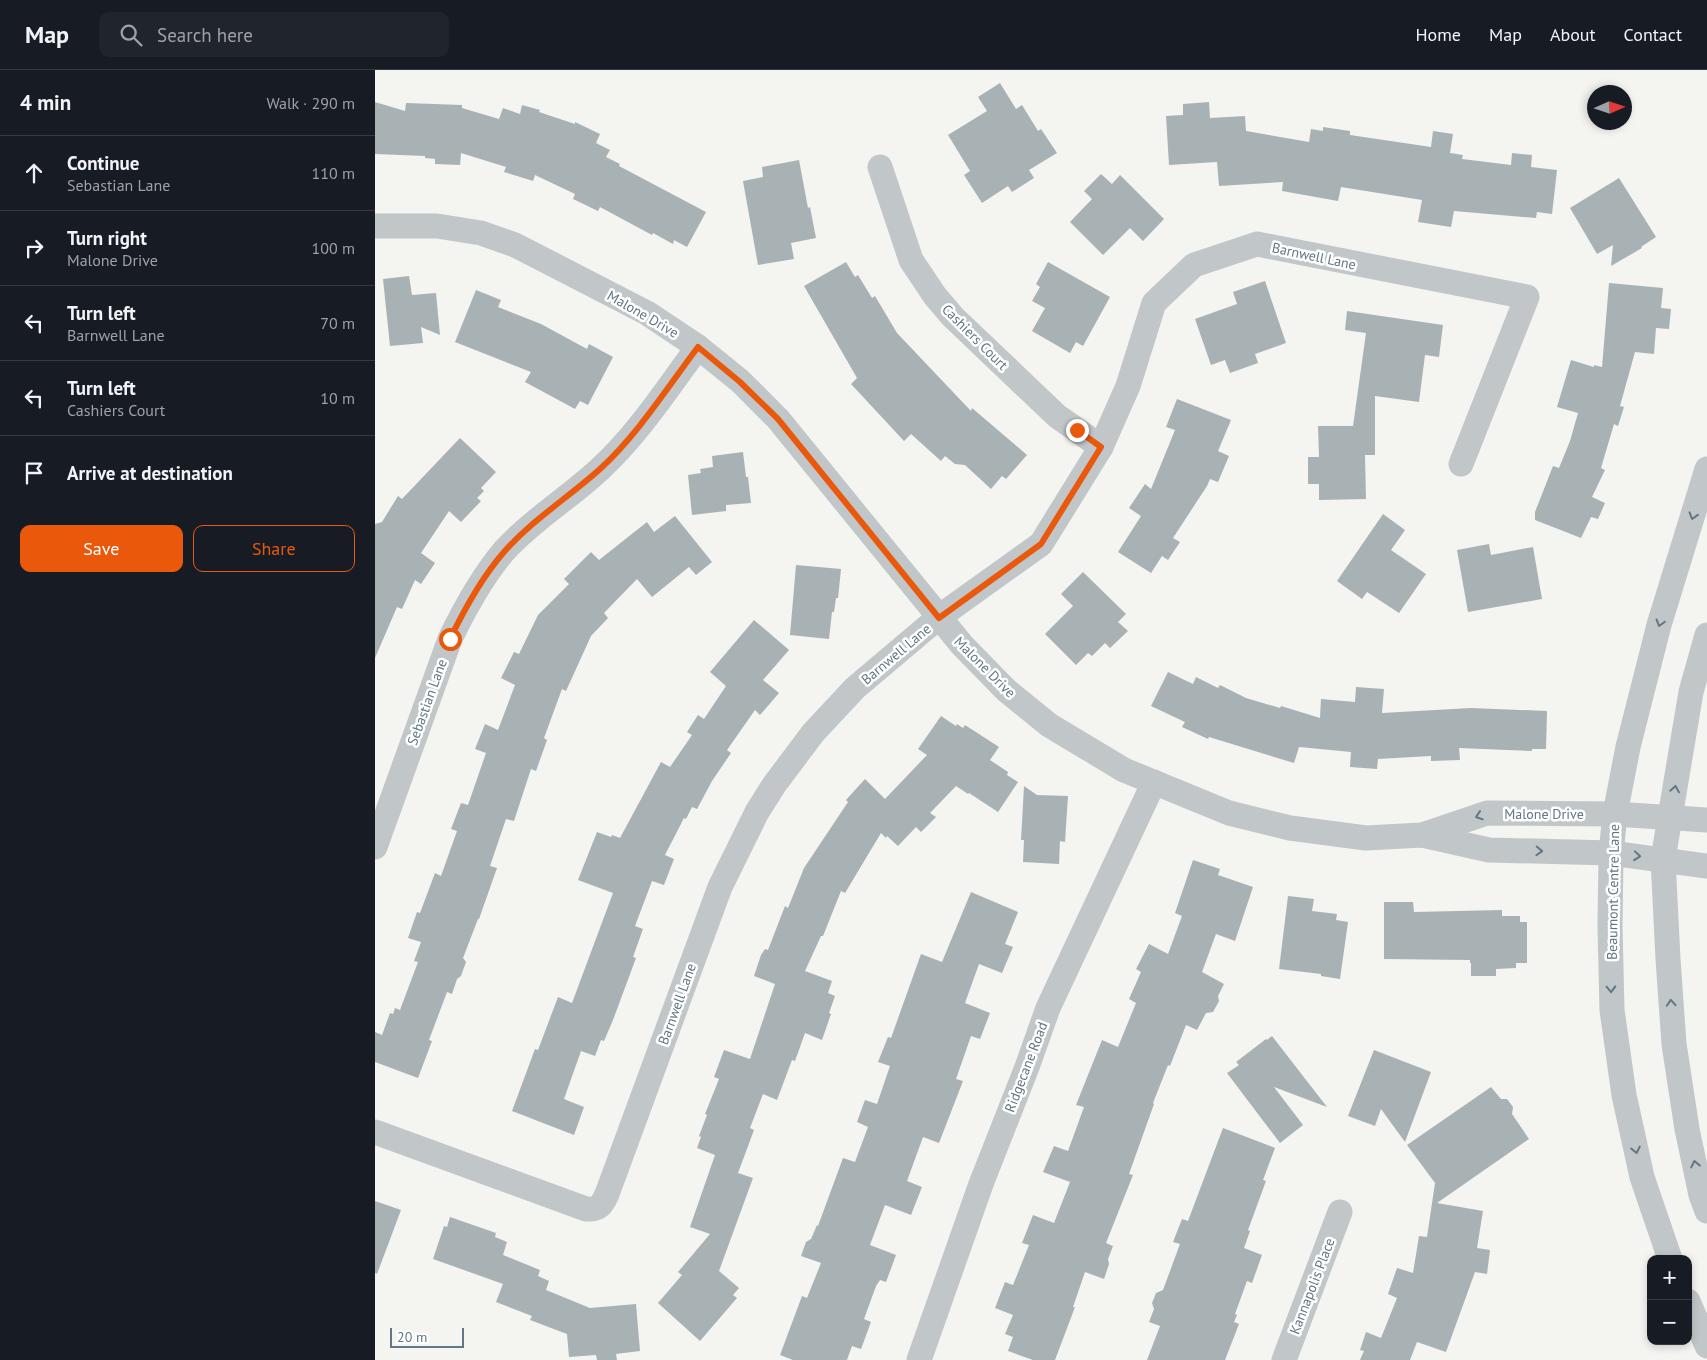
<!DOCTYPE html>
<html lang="en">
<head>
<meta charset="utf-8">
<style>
	body { margin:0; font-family:"PT Sans",sans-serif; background:#20242c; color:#f1f3f6 }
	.controls { position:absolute; right:15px; bottom:15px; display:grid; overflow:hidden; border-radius:10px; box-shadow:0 2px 8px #0003 }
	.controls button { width:45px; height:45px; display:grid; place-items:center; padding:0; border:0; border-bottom:1px solid #363941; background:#171b24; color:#f1f3f6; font:25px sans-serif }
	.compass { position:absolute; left:1212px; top:15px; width:45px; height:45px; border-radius:50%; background:#171b24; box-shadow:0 2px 8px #0003; rotate:87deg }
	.scale { position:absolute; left:15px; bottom:12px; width:74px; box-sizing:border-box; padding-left:5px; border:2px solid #617783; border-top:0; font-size:14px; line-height:18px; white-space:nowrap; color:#617783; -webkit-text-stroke:4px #fff; paint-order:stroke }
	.stop { position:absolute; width:15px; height:15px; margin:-11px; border:4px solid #ea580c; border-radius:50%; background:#fff }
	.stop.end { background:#ea580c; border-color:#fff; box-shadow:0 1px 5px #0008 }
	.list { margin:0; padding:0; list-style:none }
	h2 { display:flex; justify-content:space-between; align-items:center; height:65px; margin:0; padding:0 20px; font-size:21px }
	h2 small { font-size:16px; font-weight:400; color:#9ea1a6 }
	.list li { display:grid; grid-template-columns:32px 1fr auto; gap:15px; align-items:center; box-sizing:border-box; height:75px; padding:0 20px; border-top:1px solid #363941 }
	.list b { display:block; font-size:19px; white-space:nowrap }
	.list p { margin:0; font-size:16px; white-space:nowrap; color:#9ea1a6 }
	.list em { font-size:16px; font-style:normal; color:#9ea1a6 }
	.actions { display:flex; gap:10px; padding:15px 20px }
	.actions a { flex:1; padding:11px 0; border:1px solid #ea580c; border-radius:10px; text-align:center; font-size:18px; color:#ea580c }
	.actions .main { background:#ea580c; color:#fff }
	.icon { flex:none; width:28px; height:28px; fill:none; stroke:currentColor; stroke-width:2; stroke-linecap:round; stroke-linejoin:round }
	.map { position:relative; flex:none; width:1332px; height:1290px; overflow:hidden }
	header { display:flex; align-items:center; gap:30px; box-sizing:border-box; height:70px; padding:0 25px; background:#171b24; border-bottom:1px solid #363941 }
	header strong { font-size:24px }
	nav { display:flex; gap:28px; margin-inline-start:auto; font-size:18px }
	.search { width:350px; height:45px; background:#20242c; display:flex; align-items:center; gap:12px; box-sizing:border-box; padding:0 18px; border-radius:10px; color:#9ea1a6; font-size:19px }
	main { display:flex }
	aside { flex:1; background:#171b24 }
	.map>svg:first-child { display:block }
	.building { fill:#a8b2b5 }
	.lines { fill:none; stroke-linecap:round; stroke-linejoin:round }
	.minor { stroke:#c1c6c8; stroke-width:25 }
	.oneway { stroke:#617783 }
	.route { stroke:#ea580c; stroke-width:6 }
	.labels { text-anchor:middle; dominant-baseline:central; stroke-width:5; stroke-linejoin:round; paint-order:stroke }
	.street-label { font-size:14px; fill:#617783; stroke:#fff }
</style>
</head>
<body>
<header>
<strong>Map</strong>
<div class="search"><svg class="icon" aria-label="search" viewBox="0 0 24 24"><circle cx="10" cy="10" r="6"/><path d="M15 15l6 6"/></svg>Search here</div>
<nav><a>Home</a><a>Map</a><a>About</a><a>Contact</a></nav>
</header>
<main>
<aside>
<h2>4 min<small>Walk · 290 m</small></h2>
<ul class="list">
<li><svg class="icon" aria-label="ahead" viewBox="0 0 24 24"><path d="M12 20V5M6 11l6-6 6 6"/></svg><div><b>Continue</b><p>Sebastian Lane</p></div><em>110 m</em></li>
<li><svg class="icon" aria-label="right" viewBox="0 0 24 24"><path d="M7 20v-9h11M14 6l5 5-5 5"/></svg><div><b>Turn right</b><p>Malone Drive</p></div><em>100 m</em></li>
<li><svg class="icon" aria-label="left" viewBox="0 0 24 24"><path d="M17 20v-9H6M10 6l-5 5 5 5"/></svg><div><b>Turn left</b><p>Barnwell Lane</p></div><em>70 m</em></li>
<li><svg class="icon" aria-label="left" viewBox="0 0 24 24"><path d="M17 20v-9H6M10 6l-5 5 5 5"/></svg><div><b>Turn left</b><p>Cashiers Court</p></div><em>10 m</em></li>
<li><svg class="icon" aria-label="arrive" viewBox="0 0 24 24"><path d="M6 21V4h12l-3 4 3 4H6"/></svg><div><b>Arrive at destination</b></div></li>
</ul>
<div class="actions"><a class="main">Save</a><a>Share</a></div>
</aside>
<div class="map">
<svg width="1332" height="1290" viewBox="0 0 1332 1290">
	<rect width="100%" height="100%" fill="#f4f4f0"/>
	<g class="building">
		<polygon points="625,13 641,39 647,35 663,61 666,59 682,83 654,100 659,108 637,122 633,116 607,133 589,105 595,101 573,65 612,41 603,27"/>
		<polygon points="0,32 30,41 31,33 87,35 87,38 124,49 128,38 145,44 147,35 165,40 164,42 200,54 200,52 225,64 221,73 235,80 231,87 245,94 244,96 331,142 312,177 299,170 298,174 278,163 277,165 225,137 223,141 198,129 200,124 160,105 158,111 129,102 131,97 86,83 85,95 60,94 60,89 50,88 50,86 0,84"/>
		<polygon points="834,32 835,48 870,46 871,61 934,72 936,59 948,61 948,57 975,61 975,65 1056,77 1058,61 1078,64 1075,83 1088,85 1087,89 1136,95 1137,83 1157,85 1156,97 1182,100 1177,144 1162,142 1161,148 1079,141 1076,157 1043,152 1047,130 966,117 963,131 907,121 908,112 844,116 842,92 794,95 791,46 808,45 808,34"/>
		<polygon points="424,90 433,138 435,137 441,168 416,173 419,189 383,195 368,111 388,107 387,97"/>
		<polygon points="726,104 737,114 745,105 789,149 768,171 755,158 728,185 695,152 717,129 709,121"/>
		<polygon points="1244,108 1281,167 1266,177 1267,178 1236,196 1238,175 1222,184 1195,138"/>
		<polygon points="471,192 480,207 483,205 497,228 500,226 522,263 596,341 597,338 652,385 631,409 627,406 616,419 590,395 580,394 570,386 566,391 536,364 529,371 476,314 482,308 429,216"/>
		<polygon points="673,192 735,227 708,276 701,272 695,283 657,261 670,238 657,231 665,217 661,214"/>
		<polygon points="34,206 37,225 61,223 65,265 46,257 48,273 15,276 8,209"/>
		<polygon points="890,211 911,273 880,284 883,293 855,303 850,290 836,295 820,249 862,234 858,222"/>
		<polygon points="1234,213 1288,218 1286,238 1296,239 1294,259 1281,258 1279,284 1260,282 1245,336 1249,337 1243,356 1239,354 1226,398 1230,400 1217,427 1230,433 1223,449 1216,447 1206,468 1160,450 1160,442 1178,396 1184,398 1195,371 1203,343 1182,337 1196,290 1219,297 1219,295 1227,297"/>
		<polygon points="101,220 126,230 123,237 166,254 212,279 214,274 238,287 213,335 205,331 200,339 150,312 156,302 80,272"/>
		<polygon points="972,241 1068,255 1064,287 1050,285 1044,332 1000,326 1000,385 990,385 991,429 944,430 944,414 933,414 933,387 944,387 943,356 978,356 991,263 970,260"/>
		<polygon points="802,329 856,350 843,381 854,386 843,412 835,409 832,416 798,468 805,472 793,490 787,486 776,503 743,482 766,446 754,438 770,414 776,419 800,360 791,357"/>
		<polygon points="85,368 121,402 106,418 109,421 102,428 106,431 86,452 74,441 46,483 60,493 46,514 40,510 27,539 22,537 0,588 0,454 7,452 23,426 27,429"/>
		<polygon points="368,382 371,407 373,407 376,433 351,435 351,441 317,445 313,405 326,403 325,399 338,397 337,386"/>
		<polygon points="1008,444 1030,460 1016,480 1051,504 1024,543 992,522 987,529 962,511"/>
		<polygon points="300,446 337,492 321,505 314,497 277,527 262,509 229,543 233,548 216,566 191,621 187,619 169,668 172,670 161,701 156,699 139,751 131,749 115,796 122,798 104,849 103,849 88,888 91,892 86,906 82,909 77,924 72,922 54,970 57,971 43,1008 0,992 0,962 7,965 15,943 18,944 20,938 25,940 43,892 39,891 46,872 33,868 42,842 45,843 60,803 66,806 82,761 76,759 86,733 93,735 111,683 100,679 110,654 123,660 140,615 126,608 139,582 144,584 163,545 194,514 189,509 216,482 224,490 272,452 279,462"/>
		<polygon points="1114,474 1116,485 1158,477 1167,529 1093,542 1082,480"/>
		<polygon points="421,495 466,499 463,528 461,528 459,542 457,542 454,569 415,565"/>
		<polygon points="708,502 751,544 743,552 753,561 735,578 730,573 717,586 713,583 701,595 670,564 698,536 686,524"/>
		<polygon points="379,550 414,580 388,610 404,623 385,645 380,640 352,680 356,683 337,711 322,739 317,737 311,749 309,748 290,785 299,789 289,815 277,811 260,856 268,859 258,887 261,888 238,950 229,971 226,970 220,986 206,981 189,1029 209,1037 199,1065 137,1041 160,979 163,980 183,927 197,933 238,823 203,810 222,762 236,767 237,765 245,768 286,692 295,697 317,665 312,662 323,645 329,649 351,616 335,602"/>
		<polygon points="793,602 818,614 821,607 843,618 845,615 871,628 905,638 906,636 945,648 946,629 980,632 981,617 1009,619 1007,643 1096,638 1172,641 1171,679 1157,679 1157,681 1084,678 1085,690 1056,691 1056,686 1003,689 1002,699 975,697 976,682 924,677 919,693 834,667 833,669 807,657 810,652 776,636"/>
		<polygon points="566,646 581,656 582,654 588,658 590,655 624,677 615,690 633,702 632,705 643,712 623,742 594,723 593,724 581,716 555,743 561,747 546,762 541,757 523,776 512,766 511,768 506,763 470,823 466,821 448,866 446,866 430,901 457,911 453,923 460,926 454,943 456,944 447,970 430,963 420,991 417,990 402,1030 388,1024 375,1058 379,1060 363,1103 378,1108 344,1201 364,1218 358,1225 362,1228 325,1271 283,1233 307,1205 303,1202 335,1164 315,1157 340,1085 322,1078 326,1067 324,1066 332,1045 330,1044 344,1009 339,1007 349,980 375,989 400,914 379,906 386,885 390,879 393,880 410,836 413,838 429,798 473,732 471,730 490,709 510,729 552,685 543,679"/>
		<polygon points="649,716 662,725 693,726 690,772 685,771 684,794 648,792 649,770 646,770"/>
		<polygon points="818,790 845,799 843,805 878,817 860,871 841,864 827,902 849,914 843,926 844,931 838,942 831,943 822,960 811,955 795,996 793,995 778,1033 779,1034 754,1104 758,1105 731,1173 738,1176 733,1189 734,1194 729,1209 710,1202 698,1237 700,1237 680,1290 658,1290 633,1281 638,1267 630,1264 638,1245 620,1238 630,1212 638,1215 654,1175 647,1173 658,1145 679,1153 695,1112 668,1102 679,1076 693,1081 709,1037 701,1035 727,970 743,977 761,933 754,929 766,902 761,899 774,874 793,884 807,846 800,843"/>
		<polygon points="596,822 643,842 630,874 638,877 627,903 604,894 590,933 615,943 605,969 596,966 581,1009 588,1011 564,1073 548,1067 532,1111 547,1117 536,1145 510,1135 495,1175 521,1185 511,1212 505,1210 501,1216 489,1249 496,1252 486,1279 477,1276 472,1290 418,1290 405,1285 427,1226 432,1228 446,1193 426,1186 431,1172 436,1169 442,1155 443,1156 468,1088 480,1092 493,1057 482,1052 490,1030 502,1034 515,996 503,992 513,967 516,968 546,884 567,892"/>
		<polygon points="913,826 939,829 937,841 962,844 961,850 973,852 965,909 946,906 946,904 904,899"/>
		<polygon points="1009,832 1038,832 1039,842 1127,840 1127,846 1145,846 1145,852 1152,852 1152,893 1141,893 1141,898 1121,899 1121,906 1096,906 1096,893 1095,893 1095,890 1009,889"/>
		<polygon points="897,966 952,1037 899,1017 928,1055 905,1073 852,1003 864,995 861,992 891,969 892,970"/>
		<polygon points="999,980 1056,1002 1030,1072 1006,1039 1000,1056 973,1046"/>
		<polygon points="1116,1017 1126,1029 1132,1029 1138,1037 1137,1044 1154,1069 1062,1133 1108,1141 1102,1178 1115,1180 1112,1204 1100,1202 1071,1282 1042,1272 1035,1290 985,1290 989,1281 985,1280 991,1262 1006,1268 1022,1228 1013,1224 1022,1198 1038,1203 1044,1166 1052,1167 1060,1113 1032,1075"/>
		<polygon points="848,1058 900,1078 888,1110 891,1111 873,1160 875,1161 869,1178 887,1185 877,1213 872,1211 860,1244 862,1245 859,1252 864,1254 850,1290 772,1290 785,1256 774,1252 779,1239 777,1233 781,1223 788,1220 805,1174 798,1172 807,1149 813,1151"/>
		<polygon points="0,1131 26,1140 2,1204 0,1203"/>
		<polygon points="75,1147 121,1163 120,1167 132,1172 128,1185 165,1200 163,1206 174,1211 171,1220 215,1238 261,1234 265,1281 241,1284 242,1290 222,1290 221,1285 194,1287 192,1264 155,1250 157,1246 121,1232 128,1214 58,1189 69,1156 72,1157"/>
	</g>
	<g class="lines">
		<g class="minor">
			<polyline points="505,97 536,190 560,226 578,247 682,346 726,377"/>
			<polyline points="0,156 62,156 106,163 140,175 272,243 323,277 365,311 403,349 587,575 631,620 674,655 749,700 854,743 915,758 991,768 1047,765 1112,743 1240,744 1332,750"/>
			<polyline points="1332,565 1316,622 1288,789 1293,889 1299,974 1312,1059 1326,1125 1332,1141"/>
			<polyline points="1047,765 1114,780 1236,783 1332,796"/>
			<path d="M0,777L75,569C90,538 107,507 129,481C157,450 194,428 225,399C263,364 292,319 323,277"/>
			<path d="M0,1062L211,1139C224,1140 227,1135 232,1124L345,817L382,742L399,715L438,663L480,618L564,547L666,474L726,377L753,316L779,233L819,195L882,174L1152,227L1086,394"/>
			<polyline points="1295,1189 1267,1107 1249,1025 1237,940 1235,856 1236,783 1240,744 1253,677 1284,555 1332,399"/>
			<polyline points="1313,1231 1332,1276"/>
			<polyline points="544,1290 606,1114 652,997 673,938 779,712"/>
			<polyline points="909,1290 965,1142"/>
		</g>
	</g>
	<defs><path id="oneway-chevron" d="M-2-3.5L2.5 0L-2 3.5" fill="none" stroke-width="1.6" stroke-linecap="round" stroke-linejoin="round" transform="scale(1.25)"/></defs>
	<g class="oneway">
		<use href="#oneway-chevron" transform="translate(1318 446) rotate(107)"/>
		<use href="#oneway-chevron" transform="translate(1285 553) rotate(106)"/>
		<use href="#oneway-chevron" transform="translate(1300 719) rotate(-81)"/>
		<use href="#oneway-chevron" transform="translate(1104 746) rotate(162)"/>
		<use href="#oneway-chevron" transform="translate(1164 781) rotate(2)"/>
		<use href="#oneway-chevron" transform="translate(1262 786) rotate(6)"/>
		<use href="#oneway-chevron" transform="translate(1236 919) rotate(88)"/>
		<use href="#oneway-chevron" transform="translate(1296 933) rotate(-94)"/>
		<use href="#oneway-chevron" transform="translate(1261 1080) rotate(78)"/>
		<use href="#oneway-chevron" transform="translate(1320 1094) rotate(-102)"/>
	</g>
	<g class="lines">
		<path class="route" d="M75,569C90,538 107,507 129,482C157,450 194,427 225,399C263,364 292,318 323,277L365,312L403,349L564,548L666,474L726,377L702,360"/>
	</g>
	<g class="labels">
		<g class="street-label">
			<text transform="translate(939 186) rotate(12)">Barnwell Lane</text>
			<text transform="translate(268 244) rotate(30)">Malone Drive</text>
			<text transform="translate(600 267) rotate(45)">Cashiers Court</text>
			<text transform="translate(521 584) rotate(-40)">Barnwell Lane</text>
			<text transform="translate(610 597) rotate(45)">Malone Drive</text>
			<text transform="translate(52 632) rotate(-70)">Sebastian Lane</text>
			<text x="1169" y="744">Malone Drive</text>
			<text transform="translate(1238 822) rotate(-89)">Beaumont Centre Lane</text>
			<text transform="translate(302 934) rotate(-70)">Barnwell Lane</text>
			<text transform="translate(651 997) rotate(-69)">Ridgecane Road</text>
			<text transform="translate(937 1216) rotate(-69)">Kannapolis Place</text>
		</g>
	</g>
</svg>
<div class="controls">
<button>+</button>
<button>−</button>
</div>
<svg class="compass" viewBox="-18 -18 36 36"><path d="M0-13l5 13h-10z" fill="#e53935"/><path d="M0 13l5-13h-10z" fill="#9ea1a6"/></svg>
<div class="scale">20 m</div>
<div class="stop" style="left:75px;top:569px"></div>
<div class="stop end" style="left:702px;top:360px"></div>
</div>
</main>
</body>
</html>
